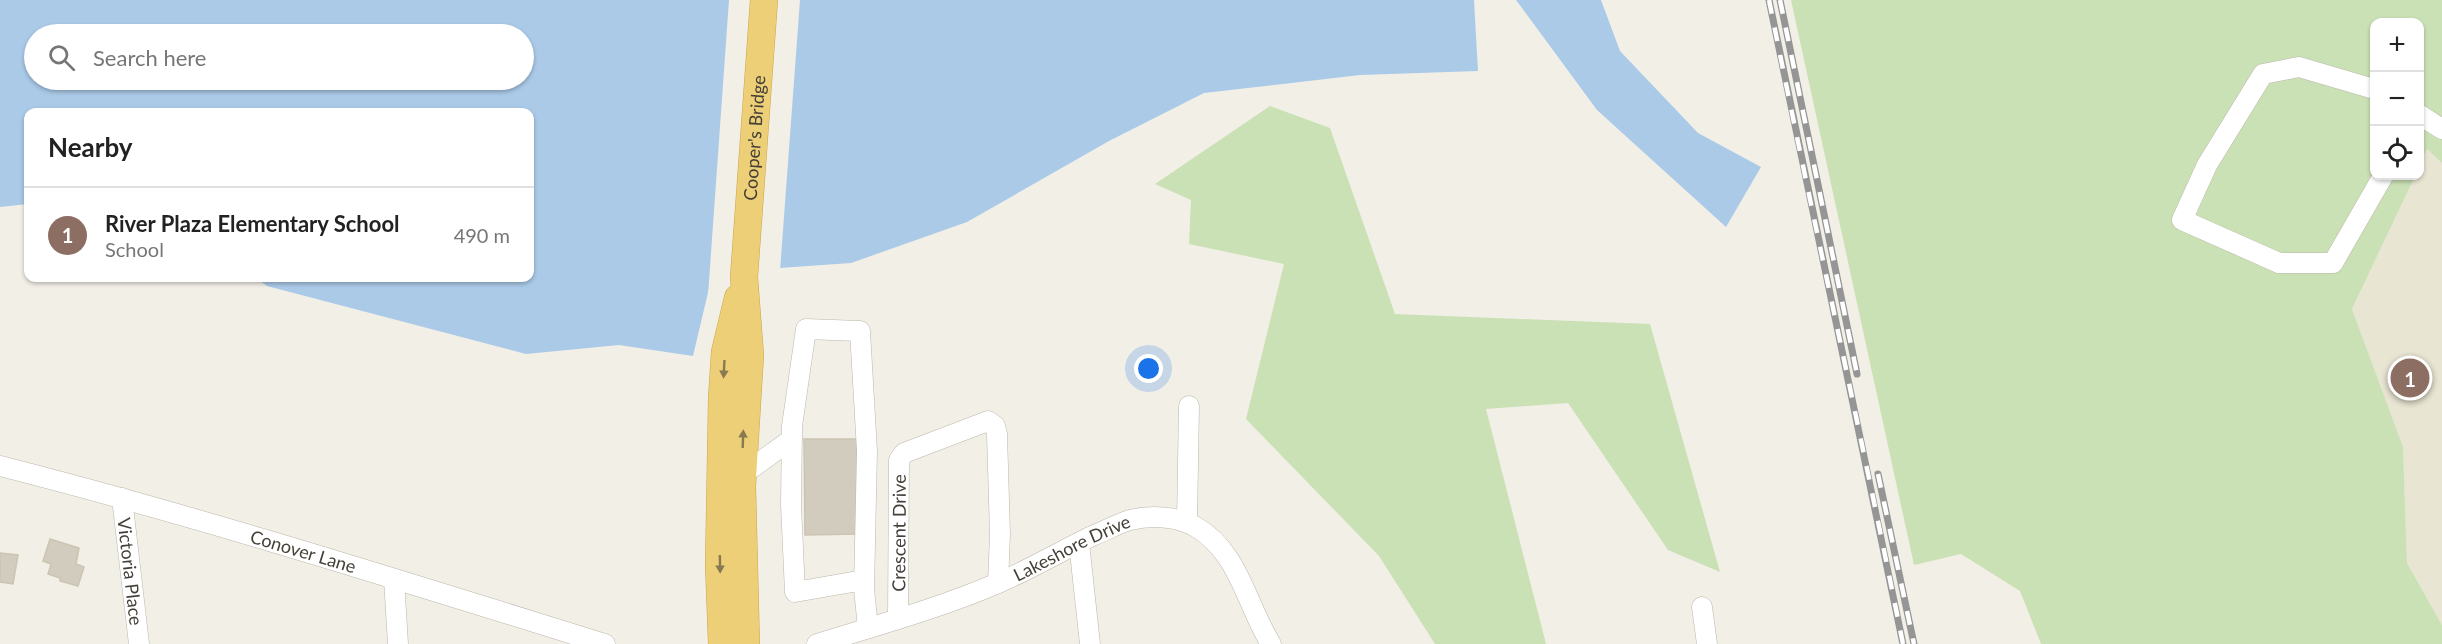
<!DOCTYPE html>
<html lang="en">
<head>
<meta charset="utf-8">
<style>
	body { margin:0; font-family:Lato,sans-serif; background:#f6f6f6; color:#222 }
	.controls { position:absolute; right:18px; top:18px; display:grid; overflow:hidden; border-radius:12px; box-shadow:0 2px 4px #0004 }
	.controls button { width:54px; height:54px; display:grid; place-items:center; padding:0; border:0; border-bottom:2px solid #e0e0e0; background:#fff; color:#222; font:30px sans-serif }
	.you { position:absolute; left:1149px; top:369px; width:21px; height:21px; margin:-15px; border:4px solid #fff; border-radius:50%; background:#1a73e8; box-shadow:0 0 0 9px #1a73e833 }
	.badge { display:grid; place-items:center; width:39px; height:39px; border-radius:50%; background:#111827; color:#fff; font-size:20px; font-weight:700 }
	.pin { position:absolute; translate:-50% -50%; border:3px solid #fff; box-shadow:0 2px 6px #0006 }
	.list { margin:0; padding:0; list-style:none }
	h2 { display:flex; justify-content:space-between; align-items:center; height:78px; margin:0; padding:0 24px; font-size:26px }
	h2 small { font-size:20px; font-weight:400; color:#767676 }
	.list li { display:grid; grid-template-columns:39px 1fr auto; gap:18px; align-items:center; box-sizing:border-box; height:96px; padding:0 24px; border-top:2px solid #e0e0e0 }
	.list b { display:block; font-size:22px; white-space:nowrap }
	.list p { margin:0; font-size:20px; white-space:nowrap; color:#767676 }
	.list em { font-size:20px; font-style:normal; color:#767676 }
	.icon { flex:none; width:33px; height:33px; fill:none; stroke:currentColor; stroke-width:2; stroke-linecap:round; stroke-linejoin:round }
	.map { position:relative; flex:none; width:2442px; height:644px; overflow:hidden }
	.search { position:absolute; background:#fff; box-shadow:0 2px 4px #0004; left:24px; top:24px; width:510px; height:66px; display:flex; align-items:center; gap:15px; box-sizing:border-box; padding:0 21px; border-radius:33px; color:#767676; font-size:22px }
	.panel { position:absolute; background:#fff; box-shadow:0 2px 4px #0004; left:24px; top:108px; width:510px; height:174px; border-radius:12px }
	.map>svg:first-child { display:block }
	.education { fill:#e9e5d3 }
	.green { fill:#cae1b5 }
	.water { fill:#aacae8; fill-rule:evenodd }
	.pier { fill:#f2efe7 }
	.building { fill:#d2ccbe; stroke:#ccc4b2; stroke-width:1.5 }
	.lines { fill:none; stroke-linecap:round; stroke-linejoin:round }
	.minor-casing { stroke:#bcb7ab; stroke-width:21 }
	.highway-casing { stroke:#cba548; stroke-width:28 }
	.minor { stroke:#fff; stroke-width:20 }
	.highway { stroke:#edcf77; stroke-width:27 }
	.rail-casing { stroke:#959595; stroke-width:7 }
	.rail { stroke:#fff; stroke-width:4.5; stroke-dasharray:14; stroke-linecap:butt }
	.oneway { fill:#887951 }
	.labels { text-anchor:middle; dominant-baseline:central; stroke-width:6; stroke-linejoin:round; paint-order:stroke }
	.street-label { font-size:18px; fill:#444037; stroke:#fff }
</style>
</head>
<body>
<div class="map">
<svg width="2442" height="644" viewBox="0 0 2442 644">
	<rect width="100%" height="100%" fill="#f2efe7"/>
	<polygon class="education" points="2427,149 2442,163 2442,625 2407,563 2403,447 2352,309 2415,176 2420,176 2420,165"/>
	<g class="green">
		<polygon points="1791,0 2442,0 2442,163 2427,149 2420,165 2420,22 2374,22 2374,176 2415,176 2352,309 2403,447 2407,563 2442,625 2442,644 2041,644 2020,591 1961,554 1914,565"/>
		<polygon points="1270,106 1330,128 1395,314 1650,324 1720,572 1668,550 1568,403 1486,409 1546,644 1435,644 1379,556 1246,419 1284,264 1189,244 1191,200 1155,184"/>
	</g>
	<g class="water">
		<path d="M0,0H1474L1478,71L1360,75L1204,93L1109,141L967,222L851,263L765,269L710,284L693,356L619,345L526,354L267,286L256,278H530V112H28V204L0,207ZM34,34H524V80H34Z"/>
		<polygon points="1516,0 1601,0 1620,51 1698,133 1761,167 1726,227 1597,110"/>
	</g>
	<polygon class="pier" points="729,0 800,0 780,271 765,272 712,286 707,309"/>
	<g class="building">
		<polygon points="804,439 857,439 859,534 805,535"/>
		<polygon points="50,539 79,548 76,564 84,567 78,586 60,581 60,578 48,574 51,564 43,561"/>
		<polygon points="0,553 18,555 13,584 0,582"/>
	</g>
	<g class="lines">
		<defs>
			<g id="minor">
				<polyline points="2374,89 2299,67 2263,74 2207,165 2182,220 2279,263 2333,263 2383,176"/>
				<polyline points="2420,115 2442,129"/>
				<path id="s1" d="M0,466C204,518 405,582 605,644"/>
				<polyline points="742,475 792,439"/>
				<path id="s2" d="M122,498L139,644"/>
				<polyline points="1187,522 1189,406"/>
				<polyline points="1079,543 1090,644"/>
				<polyline points="394,579 398,644"/>
				<polyline points="864,580 795,592 791,505 792,426 806,329 860,331 867,451 864,589 868,628"/>
				<polyline points="1702,607 1707,644"/>
				<path id="s3" d="M898,619L899,460L904,453L988,421L995,426L997,434L1000,534L998,583"/>
				<path id="s4" d="M817,644C878,625 940,608 998,583C1031,569 1061,551 1092,536C1105,531 1117,524 1130,520C1151,515 1177,516 1196,527C1239,552 1246,604 1271,644"/>
			</g>
			<g id="highway">
				<polyline points="722,644 719,565 722,398 725,352 738,298"/>
				<path id="s5" d="M746,644L742,486L750,355L744,277L764,0"/>
			</g>
		</defs>
		<use href="#minor" class="minor-casing"/>
		<use href="#highway" class="highway-casing"/>
		<use href="#minor" class="minor"/>
		<use href="#highway" class="highway"/>
		<defs>
			<g id="rail">
				<path d="M1769,0C1812,215 1860,429 1903,644"/>
				<polyline points="1780,0 1857,374"/>
				<polyline points="1878,474 1914,644"/>
			</g>
		</defs>
		<use href="#rail" class="rail-casing"/>
		<use href="#rail" class="rail"/>
	</g>
	<defs><path id="oneway-solid" d="M-6-.8H1V-3.2L6.5 0L1 3.2V.8H-6Z" transform="scale(1.5)"/></defs>
	<g class="oneway">
		<use href="#oneway-solid" transform="translate(724 369) rotate(93)"/>
		<use href="#oneway-solid" transform="translate(743 439) rotate(-88)"/>
		<use href="#oneway-solid" transform="translate(720 564) rotate(89)"/>
	</g>
	<g class="labels">
		<g class="street-label">
			<text stroke="none"><textPath href="#s5" startOffset="507">Cooper's Bridge</textPath></text>
			<text stroke="none"><textPath href="#s3" startOffset="86">Crescent Drive</textPath></text>
			<text stroke="none"><textPath href="#s4" startOffset="273">Lakeshore Drive</textPath></text>
			<text stroke="none"><textPath href="#s1" startOffset="315">Conover Lane</textPath></text>
			<text stroke="none"><textPath href="#s2" startOffset="74">Victoria Place</textPath></text>
		</g>
	</g>
</svg>
<div class="controls">
<button>+</button>
<button>−</button>
<button><svg class="icon" aria-label="locate" viewBox="0 0 24 24"><circle cx="12" cy="12" r="6"/><path d="M12 2v4M12 18v4M2 12h4M18 12h4"/></svg></button>
</div>
<div class="you"></div>
<div class="pin badge" style="left:2410px;top:378px;background:#8d6e63">1</div>
<div class="search"><svg class="icon" aria-label="search" viewBox="0 0 24 24"><circle cx="10" cy="10" r="6"/><path d="M15 15l6 6"/></svg>Search here</div>
<section class="panel">
<h2>Nearby<small></small></h2>
<ul class="list">
<li><span class="badge" style="background:#8d6e63">1</span><div><b>River Plaza Elementary School</b><p>School</p></div><em>490 m</em></li>
</ul>
</section>
</div>
</body>
</html>
